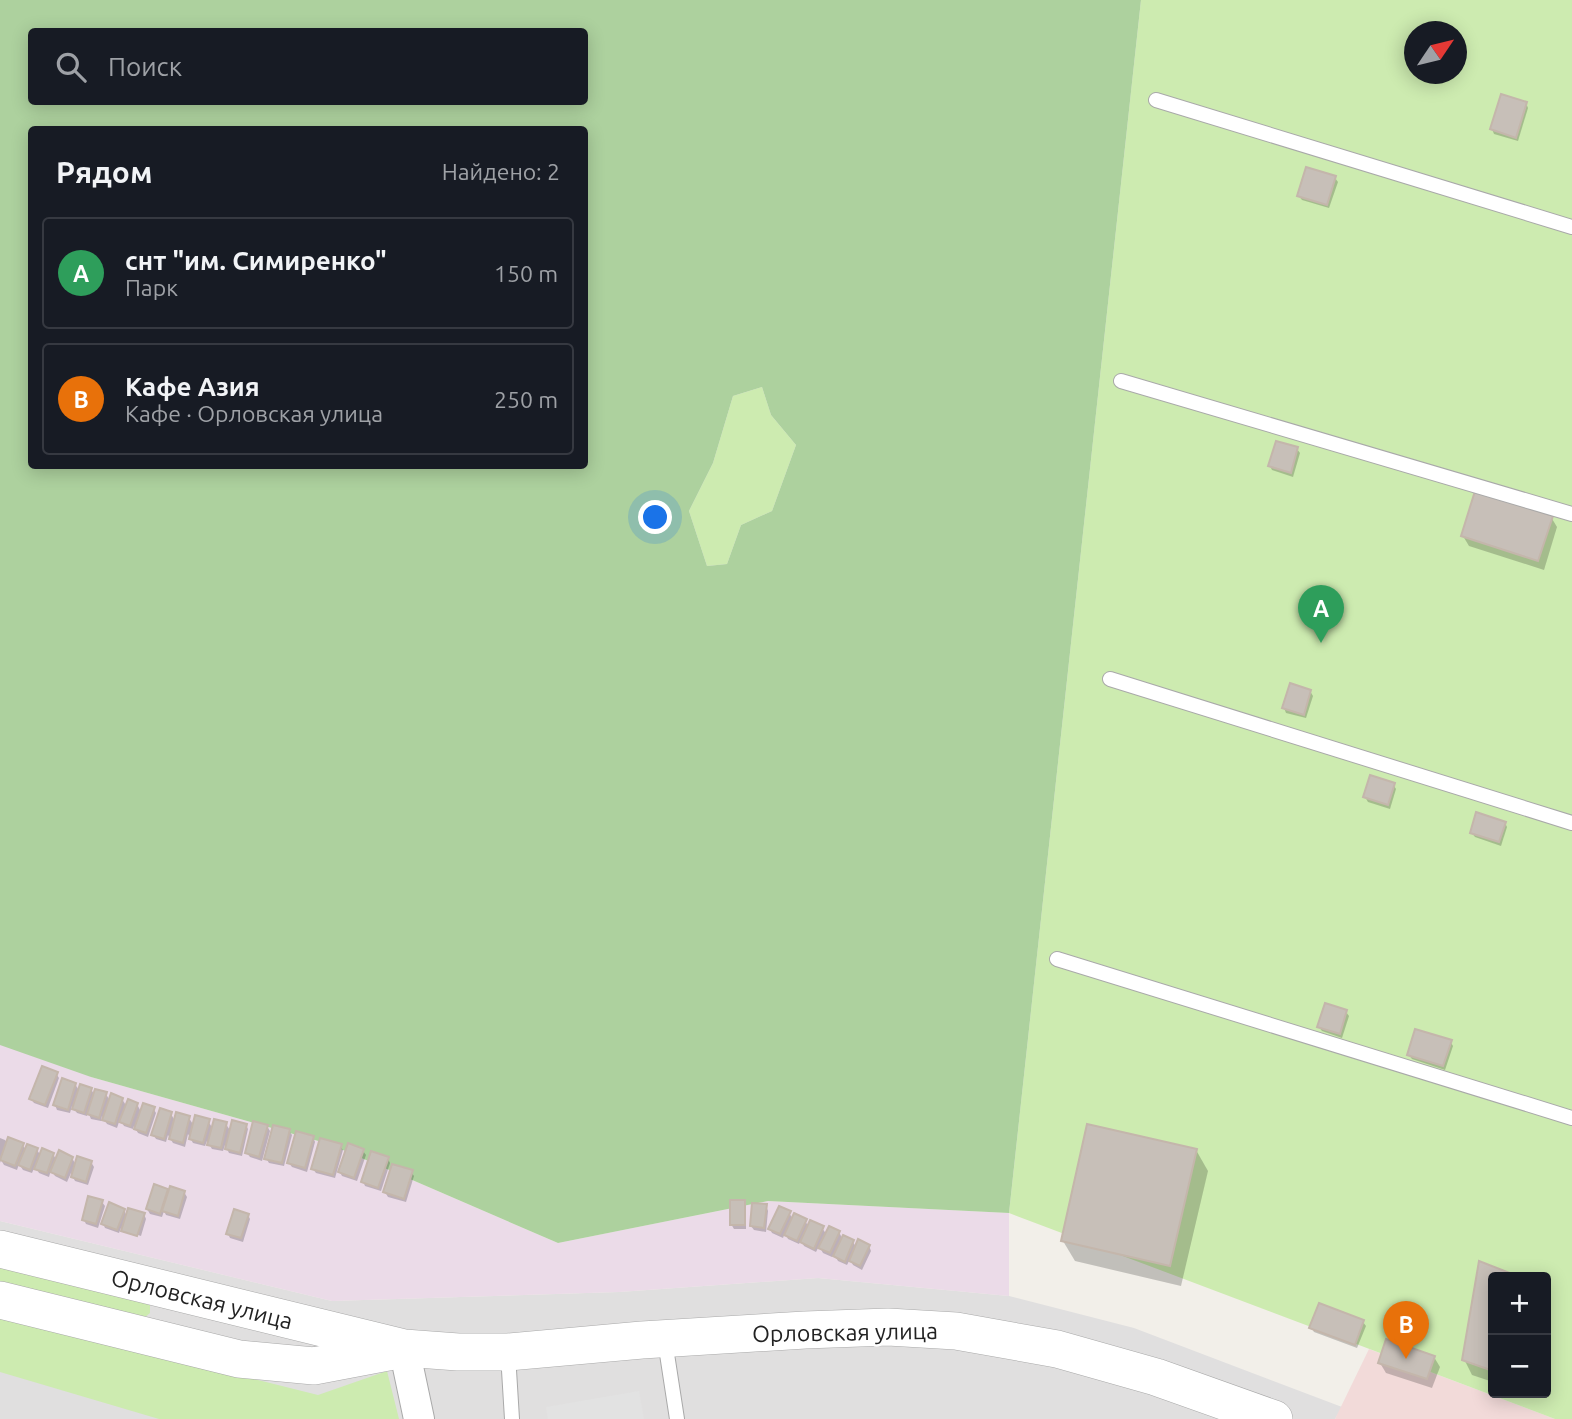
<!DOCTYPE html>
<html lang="ru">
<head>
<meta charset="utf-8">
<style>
	body { margin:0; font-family:Ubuntu,sans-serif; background:#242831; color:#f1f3f6 }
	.controls { position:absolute; right:21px; bottom:21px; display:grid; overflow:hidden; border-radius:7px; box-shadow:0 4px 18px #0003 }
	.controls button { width:63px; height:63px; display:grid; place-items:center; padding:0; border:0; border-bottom:2px solid #363941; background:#171b24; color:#f1f3f6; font:35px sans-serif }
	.compass { position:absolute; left:1404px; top:21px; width:63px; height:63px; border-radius:50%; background:#171b24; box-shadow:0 4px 18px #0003; rotate:55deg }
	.you { position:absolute; left:656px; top:518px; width:24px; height:24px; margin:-18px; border:5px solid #fff; border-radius:50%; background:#1a73e8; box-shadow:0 0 0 10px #1a73e833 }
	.badge { display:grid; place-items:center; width:46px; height:46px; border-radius:50%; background:#d40000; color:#fff; font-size:23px; font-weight:700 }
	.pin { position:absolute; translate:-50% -58px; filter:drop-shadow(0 2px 4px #0008) }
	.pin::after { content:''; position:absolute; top:37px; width:24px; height:21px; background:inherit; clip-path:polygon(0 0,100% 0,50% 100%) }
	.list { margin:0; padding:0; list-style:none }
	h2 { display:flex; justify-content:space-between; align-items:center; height:91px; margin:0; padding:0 28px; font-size:30px }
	h2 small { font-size:23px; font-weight:400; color:#9ea1a6 }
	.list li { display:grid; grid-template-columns:46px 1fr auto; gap:21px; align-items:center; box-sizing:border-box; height:112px; margin:0 14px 14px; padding:0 14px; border:2px solid #363941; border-radius:7px }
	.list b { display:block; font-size:26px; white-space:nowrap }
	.list p { margin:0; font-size:23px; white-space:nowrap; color:#9ea1a6 }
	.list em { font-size:23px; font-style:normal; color:#9ea1a6 }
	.icon { flex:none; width:38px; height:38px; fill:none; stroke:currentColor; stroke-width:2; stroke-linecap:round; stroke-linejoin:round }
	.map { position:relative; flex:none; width:1572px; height:1419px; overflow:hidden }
	.search { position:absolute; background:#171b24; box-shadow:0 4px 18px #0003; left:28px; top:28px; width:560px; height:77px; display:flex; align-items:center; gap:18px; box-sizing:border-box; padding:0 24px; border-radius:7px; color:#9ea1a6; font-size:26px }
	.panel { position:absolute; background:#171b24; box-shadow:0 4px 18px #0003; left:28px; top:126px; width:560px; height:343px; border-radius:7px }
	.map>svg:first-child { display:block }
	.residential { fill:#e0dfdf }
	.commercial { fill:#f2dad9 }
	.industrial { fill:#ebdbe8 }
	.grass { fill:#cdebb0; fill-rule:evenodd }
	.forest { fill:#add19e; fill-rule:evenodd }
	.parking { fill:#e2e2e2 }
	.shadow { fill:#0003 }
	.building { fill:#c7bfb8; stroke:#c4b6ab; stroke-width:2 }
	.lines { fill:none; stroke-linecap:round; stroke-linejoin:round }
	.service-casing { stroke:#a9a9a9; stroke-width:16 }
	.minor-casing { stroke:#a9a9a9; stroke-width:32 }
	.tertiary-casing { stroke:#a9a9a9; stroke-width:38 }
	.service { stroke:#fff; stroke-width:14 }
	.minor { stroke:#fff; stroke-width:30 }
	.tertiary { stroke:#fff; stroke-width:37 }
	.labels { text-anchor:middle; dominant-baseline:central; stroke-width:5; stroke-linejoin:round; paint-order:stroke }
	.street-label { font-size:23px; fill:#222; stroke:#fff }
</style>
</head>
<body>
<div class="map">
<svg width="1572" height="1419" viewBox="0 0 1572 1419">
	<rect width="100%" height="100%" fill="#f2efe9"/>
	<polygon class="residential" points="0,1221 332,1301 619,1292 818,1278 1009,1296 1134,1328 1342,1407 1335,1419 0,1419"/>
	<polygon class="commercial" points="1369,1349 1555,1419 1335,1419"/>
	<polygon class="industrial" points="0,1015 91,1077 329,1144 558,1243 768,1201 1009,1213 1009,1296 818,1278 619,1292 332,1301 0,1221"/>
	<g class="grass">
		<path d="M1141,0H1572V1419H1555L1009,1213ZM1414,32H1456V74H1414ZM1493,1277H1546V1393H1493Z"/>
		<polygon points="762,387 771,415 796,445 772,511 741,525 727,564 707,566 689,511 713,463 733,396"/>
		<polygon points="0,1262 148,1302 150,1305 150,1313 144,1318 0,1284"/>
		<polygon points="0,1315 318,1395 387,1371 399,1419 159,1419 0,1372"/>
	</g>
	<path class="forest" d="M0,0H1141L1009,1213L768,1201L558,1243L329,1144L91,1077L0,1045ZM32,32H584V102H32ZM32,130H584V466H32ZM762,387L771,415L796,445L772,511L741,525L727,564L707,566L689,511L713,463L733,396Z"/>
	<polygon class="parking" points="639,1391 644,1419 548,1419 546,1407"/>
	<g class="shadow">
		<polygon points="1526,103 1528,108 1518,141 1494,134 1492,129"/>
		<polygon points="1335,178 1338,182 1329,208 1302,200 1299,196"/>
		<polygon points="1297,449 1300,453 1293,477 1272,470 1270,466"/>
		<polygon points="1551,517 1557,527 1544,570 1469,546 1463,536"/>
		<polygon points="1310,691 1313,696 1306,718 1286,713 1284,708"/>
		<polygon points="1393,784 1396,789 1390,809 1368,802 1365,797"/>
		<polygon points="1505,823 1507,827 1501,846 1475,837 1472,833"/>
		<polygon points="1346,1012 1349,1016 1342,1038 1322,1031 1319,1027"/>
		<polygon points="1450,1041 1453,1046 1445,1070 1412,1059 1409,1055"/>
		<polygon points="56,1073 59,1078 48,1108 34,1103 31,1099"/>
		<polygon points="75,1084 80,1092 91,1089 95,1096 106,1094 110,1101 122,1099 127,1107 137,1104 141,1112 153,1108 156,1113 148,1137 138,1133 134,1126 133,1129 124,1126 120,1119 117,1128 107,1124 102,1116 101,1121 91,1119 88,1112 87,1116 77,1113 72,1106 70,1113 57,1110 55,1105"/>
		<polygon points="171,1114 175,1121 189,1118 194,1126 208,1121 213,1129 226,1124 231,1132 246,1125 248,1129 242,1156 229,1153 225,1145 223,1151 212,1149 207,1141 205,1146 193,1143 188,1134 185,1147 173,1143 168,1135 166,1142 156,1139 153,1134"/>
		<polygon points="267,1126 270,1131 262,1161 250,1157 247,1153"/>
		<polygon points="289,1131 292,1135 284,1166 269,1163 266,1158"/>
		<polygon points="313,1137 315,1142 307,1172 292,1167 289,1163"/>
		<polygon points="0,1138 5,1140 8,1144 22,1144 26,1150 37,1150 41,1156 53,1154 57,1161 72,1158 76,1165 91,1162 94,1167 88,1185 75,1181 71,1173 67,1182 55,1176 51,1170 49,1177 39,1173 35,1166 32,1173 23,1170 19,1164 17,1170 4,1165 1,1160 0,1163"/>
		<polygon points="340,1146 343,1150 335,1178 316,1173 313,1169"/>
		<polygon points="1196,1150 1208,1171 1181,1286 1075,1261 1063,1241"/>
		<polygon points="363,1151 366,1155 357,1181 342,1176 340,1172"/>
		<polygon points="388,1159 390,1163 381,1191 365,1186 363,1181"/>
		<polygon points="411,1172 414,1176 406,1202 388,1197 385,1192"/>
		<polygon points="167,1190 169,1195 184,1192 187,1197 180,1219 166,1215 164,1211 162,1217 150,1214 147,1209"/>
		<polygon points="102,1202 105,1206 98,1228 86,1224 84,1220"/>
		<polygon points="744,1202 746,1206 746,1229 734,1229 731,1224"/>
		<polygon points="766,1206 768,1211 766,1232 754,1230 751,1226"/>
		<polygon points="124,1210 127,1217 144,1214 146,1219 141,1236 124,1230 124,1233 121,1228 119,1233 105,1228 103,1223"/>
		<polygon points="789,1213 793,1219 805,1221 809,1227 822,1228 827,1235 839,1232 843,1240 853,1242 856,1247 869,1246 871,1251 862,1270 853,1265 850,1259 847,1265 838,1261 834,1254 832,1257 823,1253 819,1246 816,1252 804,1246 801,1240 799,1244 788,1239 785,1233 783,1238 772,1233 770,1229"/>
		<polygon points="248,1215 250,1219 243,1242 230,1238 228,1234"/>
		<polygon points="1480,1264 1515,1277 1493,1277 1493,1382 1472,1375 1464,1359"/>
		<polygon points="1363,1322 1366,1326 1357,1348 1314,1332 1311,1327"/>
		<polygon points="1434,1357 1440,1367 1432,1388 1386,1373 1380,1363"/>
	</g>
	<g class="building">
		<polygon points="1501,94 1527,102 1516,138 1490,129"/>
		<polygon points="1306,167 1336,176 1327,205 1297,196"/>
		<polygon points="1276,441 1298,447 1291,473 1268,466"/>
		<polygon points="1475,491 1553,516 1538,561 1461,536"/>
		<polygon points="1290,683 1311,690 1304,715 1282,708"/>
		<polygon points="1370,775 1395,783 1388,805 1363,797"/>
		<polygon points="1476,812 1506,822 1499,842 1470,833"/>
		<polygon points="1325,1003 1347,1010 1340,1034 1317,1027"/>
		<polygon points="1415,1029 1452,1040 1443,1066 1407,1055"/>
		<polygon points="42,1066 58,1072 45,1105 29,1099"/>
		<polygon points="62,1078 76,1083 68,1110 53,1105"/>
		<polygon points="80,1084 92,1088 84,1113 72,1109"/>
		<polygon points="95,1089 107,1092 99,1118 87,1114"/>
		<polygon points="111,1093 123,1098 115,1124 102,1120"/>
		<polygon points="128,1099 138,1103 130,1126 119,1122"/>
		<polygon points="143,1103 155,1107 146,1133 134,1129"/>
		<polygon points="160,1108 172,1112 164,1139 151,1135"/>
		<polygon points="176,1112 190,1116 183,1143 169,1139"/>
		<polygon points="195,1115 210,1119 203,1143 189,1139"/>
		<polygon points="214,1119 227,1122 221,1148 207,1145"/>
		<polygon points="232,1120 247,1124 240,1153 225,1149"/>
		<polygon points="253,1121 268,1125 259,1157 245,1153"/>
		<polygon points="1087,1124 1197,1149 1170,1266 1061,1241"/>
		<polygon points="273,1125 290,1129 282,1163 264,1159"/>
		<polygon points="296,1131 314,1136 305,1168 287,1163"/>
		<polygon points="8,1137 24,1143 15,1166 0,1160"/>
		<polygon points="320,1138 342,1144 333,1175 311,1169"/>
		<polygon points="348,1143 364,1149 354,1178 338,1172"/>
		<polygon points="27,1144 38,1148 30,1170 18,1165"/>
		<polygon points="42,1148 54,1153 47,1173 34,1169"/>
		<polygon points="59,1150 73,1157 65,1178 50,1172"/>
		<polygon points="371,1151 389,1157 378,1188 361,1182"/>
		<polygon points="77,1156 92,1161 86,1182 71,1177"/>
		<polygon points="392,1164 413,1170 404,1199 383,1192"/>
		<polygon points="154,1184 168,1189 160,1214 146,1209"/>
		<polygon points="170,1186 185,1191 178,1216 162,1211"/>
		<polygon points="88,1196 103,1200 96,1224 82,1220"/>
		<rect x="730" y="1200" width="15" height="25"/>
		<polygon points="109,1202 125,1209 117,1230 101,1224"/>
		<polygon points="752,1203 767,1204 764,1228 750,1226"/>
		<polygon points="779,1206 791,1211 780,1234 768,1229"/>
		<polygon points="128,1208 145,1213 137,1236 121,1231"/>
		<polygon points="234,1209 249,1214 241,1238 226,1234"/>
		<polygon points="794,1213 807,1219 797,1241 784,1235"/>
		<polygon points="810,1220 824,1226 814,1249 800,1242"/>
		<polygon points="829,1226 840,1231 830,1253 818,1248"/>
		<polygon points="843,1235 854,1240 845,1262 833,1256"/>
		<polygon points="858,1239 870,1245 860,1266 849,1261"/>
		<polygon points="1479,1261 1520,1277 1493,1277 1493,1371 1462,1360"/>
		<polygon points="1319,1303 1364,1320 1355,1345 1309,1328"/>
		<polygon points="1386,1339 1435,1356 1427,1379 1378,1363"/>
	</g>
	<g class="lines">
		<defs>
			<g id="service">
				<polyline points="1156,100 1572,227"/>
				<polyline points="1121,381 1572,514"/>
				<polyline points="1110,679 1572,823"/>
				<polyline points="1057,959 1572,1118"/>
				<polyline points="665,1341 677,1419"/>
				<polyline points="508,1354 512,1419"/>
			</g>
			<polyline id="minor" points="404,1348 419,1419"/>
			<g id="tertiary">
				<polyline points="0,1249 404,1348 458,1352 508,1352 642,1340 805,1330 888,1327 956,1331 1057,1349 1156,1377 1274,1419"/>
				<polyline points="0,1300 239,1359 314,1366 393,1351"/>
			</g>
		</defs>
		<use href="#service" class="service-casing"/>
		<use href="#minor" class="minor-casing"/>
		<use href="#tertiary" class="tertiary-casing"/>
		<use href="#service" class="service"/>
		<use href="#minor" class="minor"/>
		<use href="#tertiary" class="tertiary"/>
	</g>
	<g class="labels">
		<g class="street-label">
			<text transform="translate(202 1299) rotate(14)">Орловская улица</text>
			<text transform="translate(845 1332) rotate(-1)">Орловская улица</text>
		</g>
	</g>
</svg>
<div class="controls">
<button>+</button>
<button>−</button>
</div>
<svg class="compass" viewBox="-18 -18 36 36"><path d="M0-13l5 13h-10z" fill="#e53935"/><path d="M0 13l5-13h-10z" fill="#9ea1a6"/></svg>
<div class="you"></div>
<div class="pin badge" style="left:1321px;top:643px;background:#2e9e5b">A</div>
<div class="pin badge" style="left:1406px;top:1359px;background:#e8710a">B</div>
<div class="search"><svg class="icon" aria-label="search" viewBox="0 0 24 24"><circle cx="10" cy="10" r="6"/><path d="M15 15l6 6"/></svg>Поиск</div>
<section class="panel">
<h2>Рядом<small>Найдено: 2</small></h2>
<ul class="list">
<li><span class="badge" style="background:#2e9e5b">A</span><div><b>снт &quot;им. Симиренко&quot;</b><p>Парк</p></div><em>150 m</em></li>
<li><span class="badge" style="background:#e8710a">B</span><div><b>Кафе Азия</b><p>Кафе · Орловская улица</p></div><em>250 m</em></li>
</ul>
</section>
</div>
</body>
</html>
